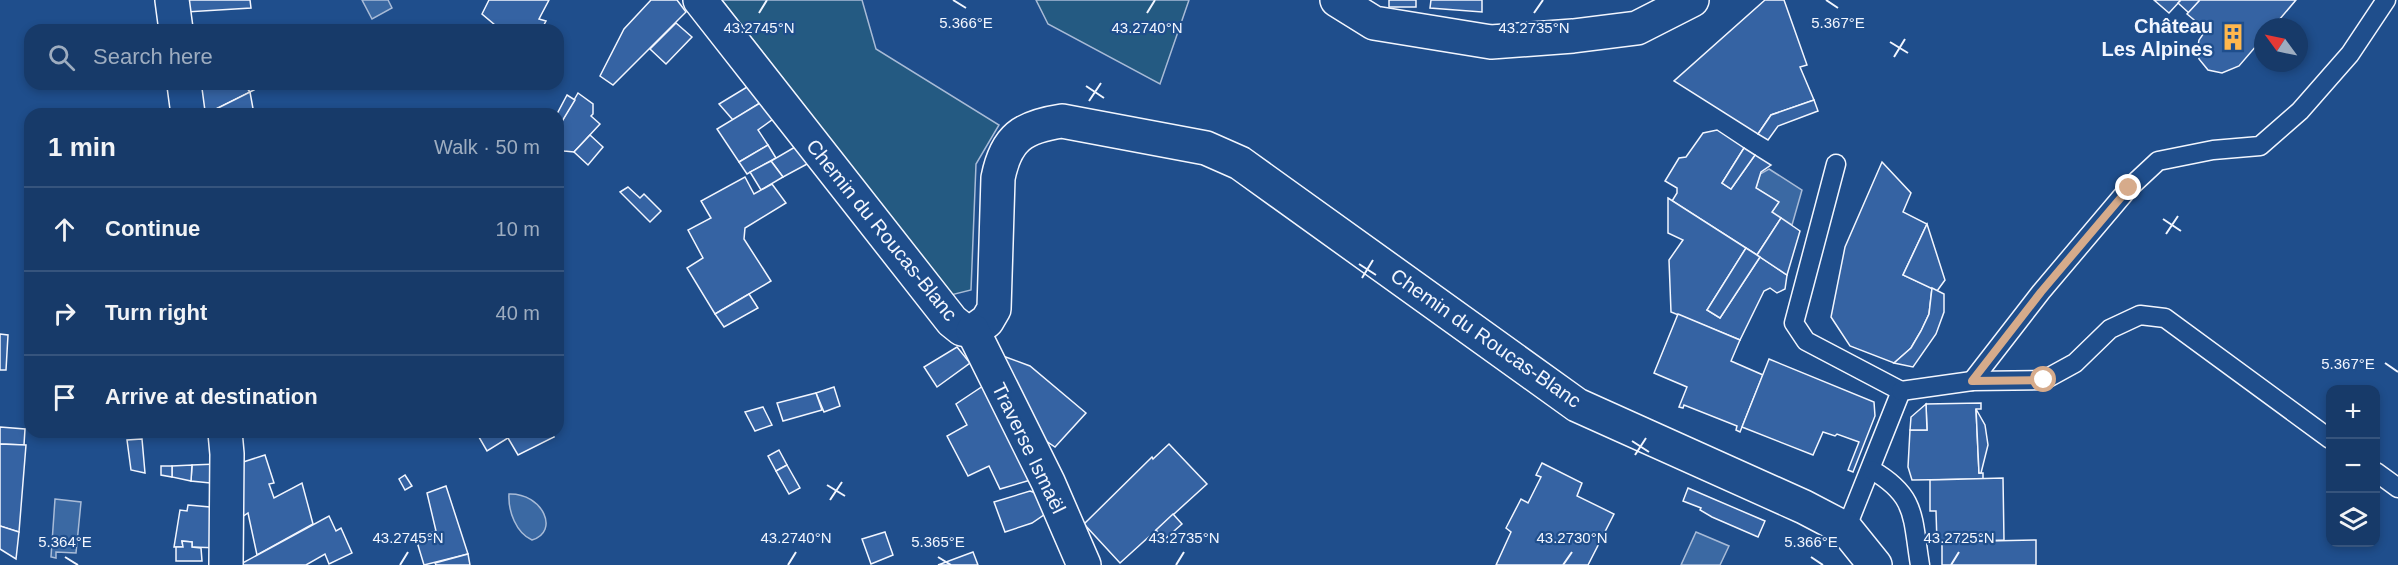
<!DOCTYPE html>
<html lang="en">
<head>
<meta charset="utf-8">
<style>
	body { margin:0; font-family:Helvetica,sans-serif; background:#20416f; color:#f1f3f6 }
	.controls { position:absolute; right:18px; bottom:18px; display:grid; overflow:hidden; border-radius:12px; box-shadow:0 3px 9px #0003 }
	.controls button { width:54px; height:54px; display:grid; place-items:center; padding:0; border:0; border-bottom:2px solid #36547d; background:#173a69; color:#f1f3f6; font:30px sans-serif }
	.compass { position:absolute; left:2254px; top:18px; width:54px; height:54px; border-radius:50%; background:#173a69; box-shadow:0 3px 9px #0003; rotate:303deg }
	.stop { position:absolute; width:18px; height:18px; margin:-14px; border:4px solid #d6ab8b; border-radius:50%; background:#fff }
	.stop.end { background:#d6ab8b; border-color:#fff; box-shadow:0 2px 6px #0008 }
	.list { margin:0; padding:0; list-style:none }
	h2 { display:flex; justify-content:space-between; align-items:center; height:78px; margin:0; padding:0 24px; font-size:26px }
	h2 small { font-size:20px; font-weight:400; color:#9eadc0 }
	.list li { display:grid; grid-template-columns:39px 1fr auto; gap:18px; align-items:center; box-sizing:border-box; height:84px; padding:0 24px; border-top:2px solid #36547d }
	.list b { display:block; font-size:22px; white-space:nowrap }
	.list em { font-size:20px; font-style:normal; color:#9eadc0 }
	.icon { flex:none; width:33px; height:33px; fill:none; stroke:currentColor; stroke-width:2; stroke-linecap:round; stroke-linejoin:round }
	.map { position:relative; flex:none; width:2398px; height:565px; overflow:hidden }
	.search { position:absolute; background:#173a69; box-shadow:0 3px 9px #0003; left:24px; top:24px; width:540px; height:66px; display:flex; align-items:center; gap:15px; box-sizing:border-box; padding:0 21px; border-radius:18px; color:#9eadc0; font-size:22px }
	.panel { position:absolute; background:#173a69; box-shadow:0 3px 9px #0003; left:24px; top:108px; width:540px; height:330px; border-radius:18px }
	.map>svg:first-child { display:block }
	.green { fill:#245a82; stroke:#a8bbd7; stroke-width:1.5 }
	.water { fill:#3b69a3; stroke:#a8bbd7; stroke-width:1.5 }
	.building { fill:#3563a3; stroke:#f2f6ff; stroke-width:1.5 }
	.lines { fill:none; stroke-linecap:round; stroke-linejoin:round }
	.lane-casing { stroke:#f2f6ff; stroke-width:21 }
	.street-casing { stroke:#f2f6ff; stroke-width:36 }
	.lane { stroke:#1f4e8c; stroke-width:18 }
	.street { stroke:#1f4e8c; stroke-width:33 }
	.route { stroke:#d6ab8b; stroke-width:8 }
	.ticks { fill:none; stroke:#f2f6ff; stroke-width:2 }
	.labels { text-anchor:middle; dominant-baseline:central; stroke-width:4.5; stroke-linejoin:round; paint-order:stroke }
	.poi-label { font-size:20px; font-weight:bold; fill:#f2f6ff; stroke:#1f4e8c; text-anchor:end }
	.street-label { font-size:20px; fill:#f2f6ff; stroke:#1f4e8c }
	.ticks-label { font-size:15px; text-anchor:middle; fill:#f2f6ff; stroke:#1f4e8c; stroke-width:4.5; stroke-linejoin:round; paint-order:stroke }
</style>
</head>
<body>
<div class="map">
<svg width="2398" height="565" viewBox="0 0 2398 565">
	<rect width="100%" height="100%" fill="#1f4e8c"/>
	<g class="green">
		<polygon points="722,0 862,0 876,49 999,125 976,164 971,290 951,295"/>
		<polygon points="1036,0 1189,0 1160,84 1048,24"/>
	</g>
	<g class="water">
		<polygon points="362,0 388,0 392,8 372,19"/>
		<polygon points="1769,169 1802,190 1792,225 1772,212 1778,202 1756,188 1760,174"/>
		<path d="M509,494C543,493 560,532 532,540C516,533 508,511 509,494Z"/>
		<polygon points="55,499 81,502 76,553 56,552 56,558 51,557"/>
		<polygon points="1696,532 1729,546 1720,565 1681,565"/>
	</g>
	<g class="building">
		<polygon points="185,0 250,0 251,8 186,12"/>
		<polygon points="489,0 549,0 539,19 546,21 541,30 501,30 482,14"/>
		<polygon points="651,0 677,0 686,12 613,85 600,76 624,29"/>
		<rect x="1389" y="0" width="27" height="7"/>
		<polygon points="1431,0 1482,0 1482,12 1430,8"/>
		<polygon points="1765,0 1784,0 1807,65 1800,67 1814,100 1771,115 1758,134 1674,81"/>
		<polygon points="2154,0 2181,0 2169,13"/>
		<polygon points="2181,0 2200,0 2189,13 2178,3"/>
		<polygon points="2200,0 2296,0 2273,27 2263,27 2263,38 2239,66 2222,73 2208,70 2199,59 2197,51 2199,40 2206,30 2187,14"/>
		<polygon points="676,23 692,37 666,64 650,49"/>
		<polygon points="197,84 244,84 250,92 206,114 199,114"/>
		<polygon points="244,84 265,84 250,92"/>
		<polygon points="747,87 760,103 733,120 719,104"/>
		<polygon points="250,92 254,114 206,114"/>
		<polygon points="578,93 593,104 593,114 591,116 600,124 574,152 564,151 558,146 558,128"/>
		<polygon points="567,95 575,100 558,128 557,114"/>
		<polygon points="1814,100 1818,111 1778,126 1768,140 1758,134 1771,115"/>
		<polygon points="760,103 773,119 758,130 768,145 739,162 717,129"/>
		<polygon points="1717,130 1744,148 1722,183 1731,189 1755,155 1771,165 1761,172 1756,188 1779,202 1772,212 1781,218 1757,255 1672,201 1677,193 1677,188 1665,181 1679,158 1686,157 1703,133"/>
		<polygon points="590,135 603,147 588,165 574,152"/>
		<polygon points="768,145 776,158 747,174 739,162"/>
		<polygon points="795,147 809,163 783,177 771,161"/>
		<polygon points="1744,148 1755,155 1731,189 1722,183"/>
		<polygon points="771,161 783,177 761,190 750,172"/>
		<polygon points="1882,162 1911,193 1903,212 1927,224 1903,275 1932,288 1929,314 1921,331 1911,348 1894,363 1850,346 1831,317 1845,247"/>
		<polygon points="745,177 754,194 772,184 786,203 745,228 744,239 771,281 715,314 687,268 703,258 688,230 711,218 701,201"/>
		<polygon points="628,187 640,198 644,194 661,211 650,222 620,192"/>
		<polygon points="1668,198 1746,248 1707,310 1720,318 1760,257 1787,275 1785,289 1777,293 1770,288 1764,291 1740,340 1671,312 1669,260 1683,240 1668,233"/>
		<polygon points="1781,218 1800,231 1787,275 1757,255"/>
		<polygon points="1927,224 1945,280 1937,291 1903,275"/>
		<polygon points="1746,248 1760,257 1720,318 1707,310"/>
		<polygon points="1932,288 1944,294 1944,312 1936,334 1913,367 1894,363 1911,348 1921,331 1929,314"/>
		<polygon points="749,294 758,308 724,327 715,314"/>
		<polygon points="1678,314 1740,340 1731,361 1763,375 1740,432 1736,430 1737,426 1684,405 1683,408 1679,407 1687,387 1654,373"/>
		<polygon points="0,334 8,335 6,370 0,370"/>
		<polygon points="957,347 970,363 937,387 924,367"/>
		<polygon points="1003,356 1030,366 1086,413 1055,447 1046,441 1037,450"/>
		<polygon points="1769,359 1874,402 1875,416 1853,472 1848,470 1859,442 1837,434 1835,436 1823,432 1813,455 1742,427"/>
		<polygon points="983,386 1034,479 1000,489 989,466 968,476 947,436 967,425 956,404"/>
		<polygon points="834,387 840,406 824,412 816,393"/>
		<polygon points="816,393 822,410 783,421 777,403"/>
		<polygon points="1981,403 1981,409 1976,409 1979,473 1983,473 1983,479 1912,480 1908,467 1910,430 1927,430 1926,404"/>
		<polygon points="1926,404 1927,430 1910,430 1911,417"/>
		<polygon points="763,407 772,425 755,431 745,412"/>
		<polygon points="1976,409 1985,425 1988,445 1981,473 1979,473"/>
		<polygon points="0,427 25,429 24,445 0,444"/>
		<polygon points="476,432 504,432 508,438 487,451"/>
		<polygon points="504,432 518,432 508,438"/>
		<polygon points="518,432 551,432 554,437 518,455 508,438"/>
		<polygon points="142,439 145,473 131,470 127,440"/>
		<polygon points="0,444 26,445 19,532 0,526"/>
		<polygon points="1169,444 1207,484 1120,563 1084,524 1152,457 1153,459"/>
		<polygon points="779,450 787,465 776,471 768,456"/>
		<polygon points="265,455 274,483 269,484 274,498 302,483 313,524 257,555 248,513 242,517 237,464"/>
		<polygon points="1542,463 1582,483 1577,496 1614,514 1588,565 1496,565 1511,532 1506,528 1521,499 1528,503 1541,477 1536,475"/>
		<polygon points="217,464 220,484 191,481 192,465"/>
		<polygon points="192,465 191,481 172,477 172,466"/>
		<polygon points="787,465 800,488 789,494 776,471"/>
		<polygon points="161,466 172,466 172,477 161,475"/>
		<polygon points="405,475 412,486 405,490 399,479"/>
		<polygon points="2003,478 2004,540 1937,543 1936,511 1930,511 1930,480"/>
		<polygon points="446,486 468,554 424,565 417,542 431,539 430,533 436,531 427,493"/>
		<polygon points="1688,488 1765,521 1758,537 1712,517 1700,510 1701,508 1683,501"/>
		<polygon points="1030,491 1044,496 1051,510 1032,523 1005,532 994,502"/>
		<polygon points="188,505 221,508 220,548 192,547 192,542 182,541 183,547 174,547 180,510 187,511"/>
		<polygon points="1173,514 1182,524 1165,539 1156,530"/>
		<polygon points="329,516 336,531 341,528 352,553 329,564 325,554 306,565 239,565"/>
		<polygon points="0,526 19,532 16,559 0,549"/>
		<polygon points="885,532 893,555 871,564 862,539"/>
		<polygon points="2036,540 2036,565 1942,565 1942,542"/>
		<polygon points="182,541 192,542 192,547 201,548 202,561 176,561 176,547 183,547"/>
		<polygon points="973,552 978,565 938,565"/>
		<polygon points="468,554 470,565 436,565 435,563"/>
	</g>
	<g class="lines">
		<defs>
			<g id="lane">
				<polyline points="1836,164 1794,323 1806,341 1901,391 1846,529"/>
				<polyline points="1972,381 2041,292 2129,188 2158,161 2213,150 2260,146 2300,111 2350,54 2386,0"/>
				<polyline points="1901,391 1972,381 2044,380 2075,363 2110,329 2140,315 2165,318 2330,439"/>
				<path d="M1872,470C1917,496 1912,517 1920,565"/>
				<polyline points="2376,472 2398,488"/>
			</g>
			<g id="street">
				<polyline points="172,0 176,30"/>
				<path d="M700,0L952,321L962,329L973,331L987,321L994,309L998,178C1006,138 1022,127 1062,121L1206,148L1240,163L1577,405L1804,507L1846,529L1875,565"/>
				<polyline points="1337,0 1374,23 1491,42 1573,36 1637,28 1692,0"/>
				<polyline points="184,84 188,114"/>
				<polyline points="973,331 1048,482 1084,565"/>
				<polyline points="225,432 227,454 226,565"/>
			</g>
		</defs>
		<use href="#lane" class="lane-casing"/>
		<use href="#street" class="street-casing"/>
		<use href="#lane" class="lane"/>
		<use href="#street" class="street"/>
	</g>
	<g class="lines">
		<polyline class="route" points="2044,380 1972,381 2041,292 2129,188"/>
	</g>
	<path class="ticks" d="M953,0L966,8M1826,0L1838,8M759,13L767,0M1147,13L1155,0M1534,13L1543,0M1890,42L1908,53M1894,57L1905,39M1086,86L1104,98M1089,101L1101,83M2163,219L2181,231M2166,234L2178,216M1359,264L1376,275M1362,278L1373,260M2385,363L2398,372M1632,441L1649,452M1635,455L1646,438M827,485L845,496M830,500L842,482M65,557L78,565M938,557L951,565M1811,557L1823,565M400,565L408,552M788,565L796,552M1176,565L1184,552M1563,565L1572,552M1951,565L1959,552"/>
	<defs>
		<symbol id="building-bare" viewBox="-9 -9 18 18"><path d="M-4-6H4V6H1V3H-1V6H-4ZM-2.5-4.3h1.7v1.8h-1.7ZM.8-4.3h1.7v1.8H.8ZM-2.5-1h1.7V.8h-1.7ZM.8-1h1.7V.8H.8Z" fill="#ffb74d" stroke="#1f4e8c" stroke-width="2.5" paint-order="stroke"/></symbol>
	</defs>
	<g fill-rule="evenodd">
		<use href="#building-bare" x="2214" y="18" width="38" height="38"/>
	</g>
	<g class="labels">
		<g class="poi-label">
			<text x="2213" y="26">Château<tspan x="2213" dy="23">Les Alpines</tspan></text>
		</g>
		<g class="street-label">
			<text transform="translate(882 230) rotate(51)">Chemin du Roucas-Blanc</text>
			<text transform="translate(1486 338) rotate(35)">Chemin du Roucas-Blanc</text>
			<text transform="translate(1029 448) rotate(64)">Traverse Ismaël</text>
		</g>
	</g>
	<g class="ticks-label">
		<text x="966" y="28">5.366°E</text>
		<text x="1838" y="28">5.367°E</text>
		<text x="759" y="33">43.2745°N</text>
		<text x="1147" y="33">43.2740°N</text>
		<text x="1534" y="33">43.2735°N</text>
		<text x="2348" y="369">5.367°E</text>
		<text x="408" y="543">43.2745°N</text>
		<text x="796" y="543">43.2740°N</text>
		<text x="1184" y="543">43.2735°N</text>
		<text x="1572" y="543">43.2730°N</text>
		<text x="1959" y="543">43.2725°N</text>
		<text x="65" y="547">5.364°E</text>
		<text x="938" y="547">5.365°E</text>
		<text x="1811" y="547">5.366°E</text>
	</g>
</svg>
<div class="controls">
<button>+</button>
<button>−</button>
<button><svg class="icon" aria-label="layers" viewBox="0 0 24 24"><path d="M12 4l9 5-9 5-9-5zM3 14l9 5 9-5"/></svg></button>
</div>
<svg class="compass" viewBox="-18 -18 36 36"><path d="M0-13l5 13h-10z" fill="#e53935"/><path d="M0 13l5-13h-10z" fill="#9eadc0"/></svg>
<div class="stop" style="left:2044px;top:380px"></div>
<div class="stop end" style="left:2129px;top:188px"></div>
<div class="search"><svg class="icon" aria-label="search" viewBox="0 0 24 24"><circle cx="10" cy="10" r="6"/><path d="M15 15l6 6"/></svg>Search here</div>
<section class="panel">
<h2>1 min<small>Walk · 50 m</small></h2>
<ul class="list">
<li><svg class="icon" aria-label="ahead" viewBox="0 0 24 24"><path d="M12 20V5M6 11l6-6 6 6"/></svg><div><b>Continue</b></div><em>10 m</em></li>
<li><svg class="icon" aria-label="right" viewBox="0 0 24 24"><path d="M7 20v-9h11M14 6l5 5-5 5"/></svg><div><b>Turn right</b></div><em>40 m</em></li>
<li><svg class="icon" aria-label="arrive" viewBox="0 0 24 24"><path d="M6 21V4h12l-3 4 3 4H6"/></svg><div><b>Arrive at destination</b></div></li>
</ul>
</section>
</div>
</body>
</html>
